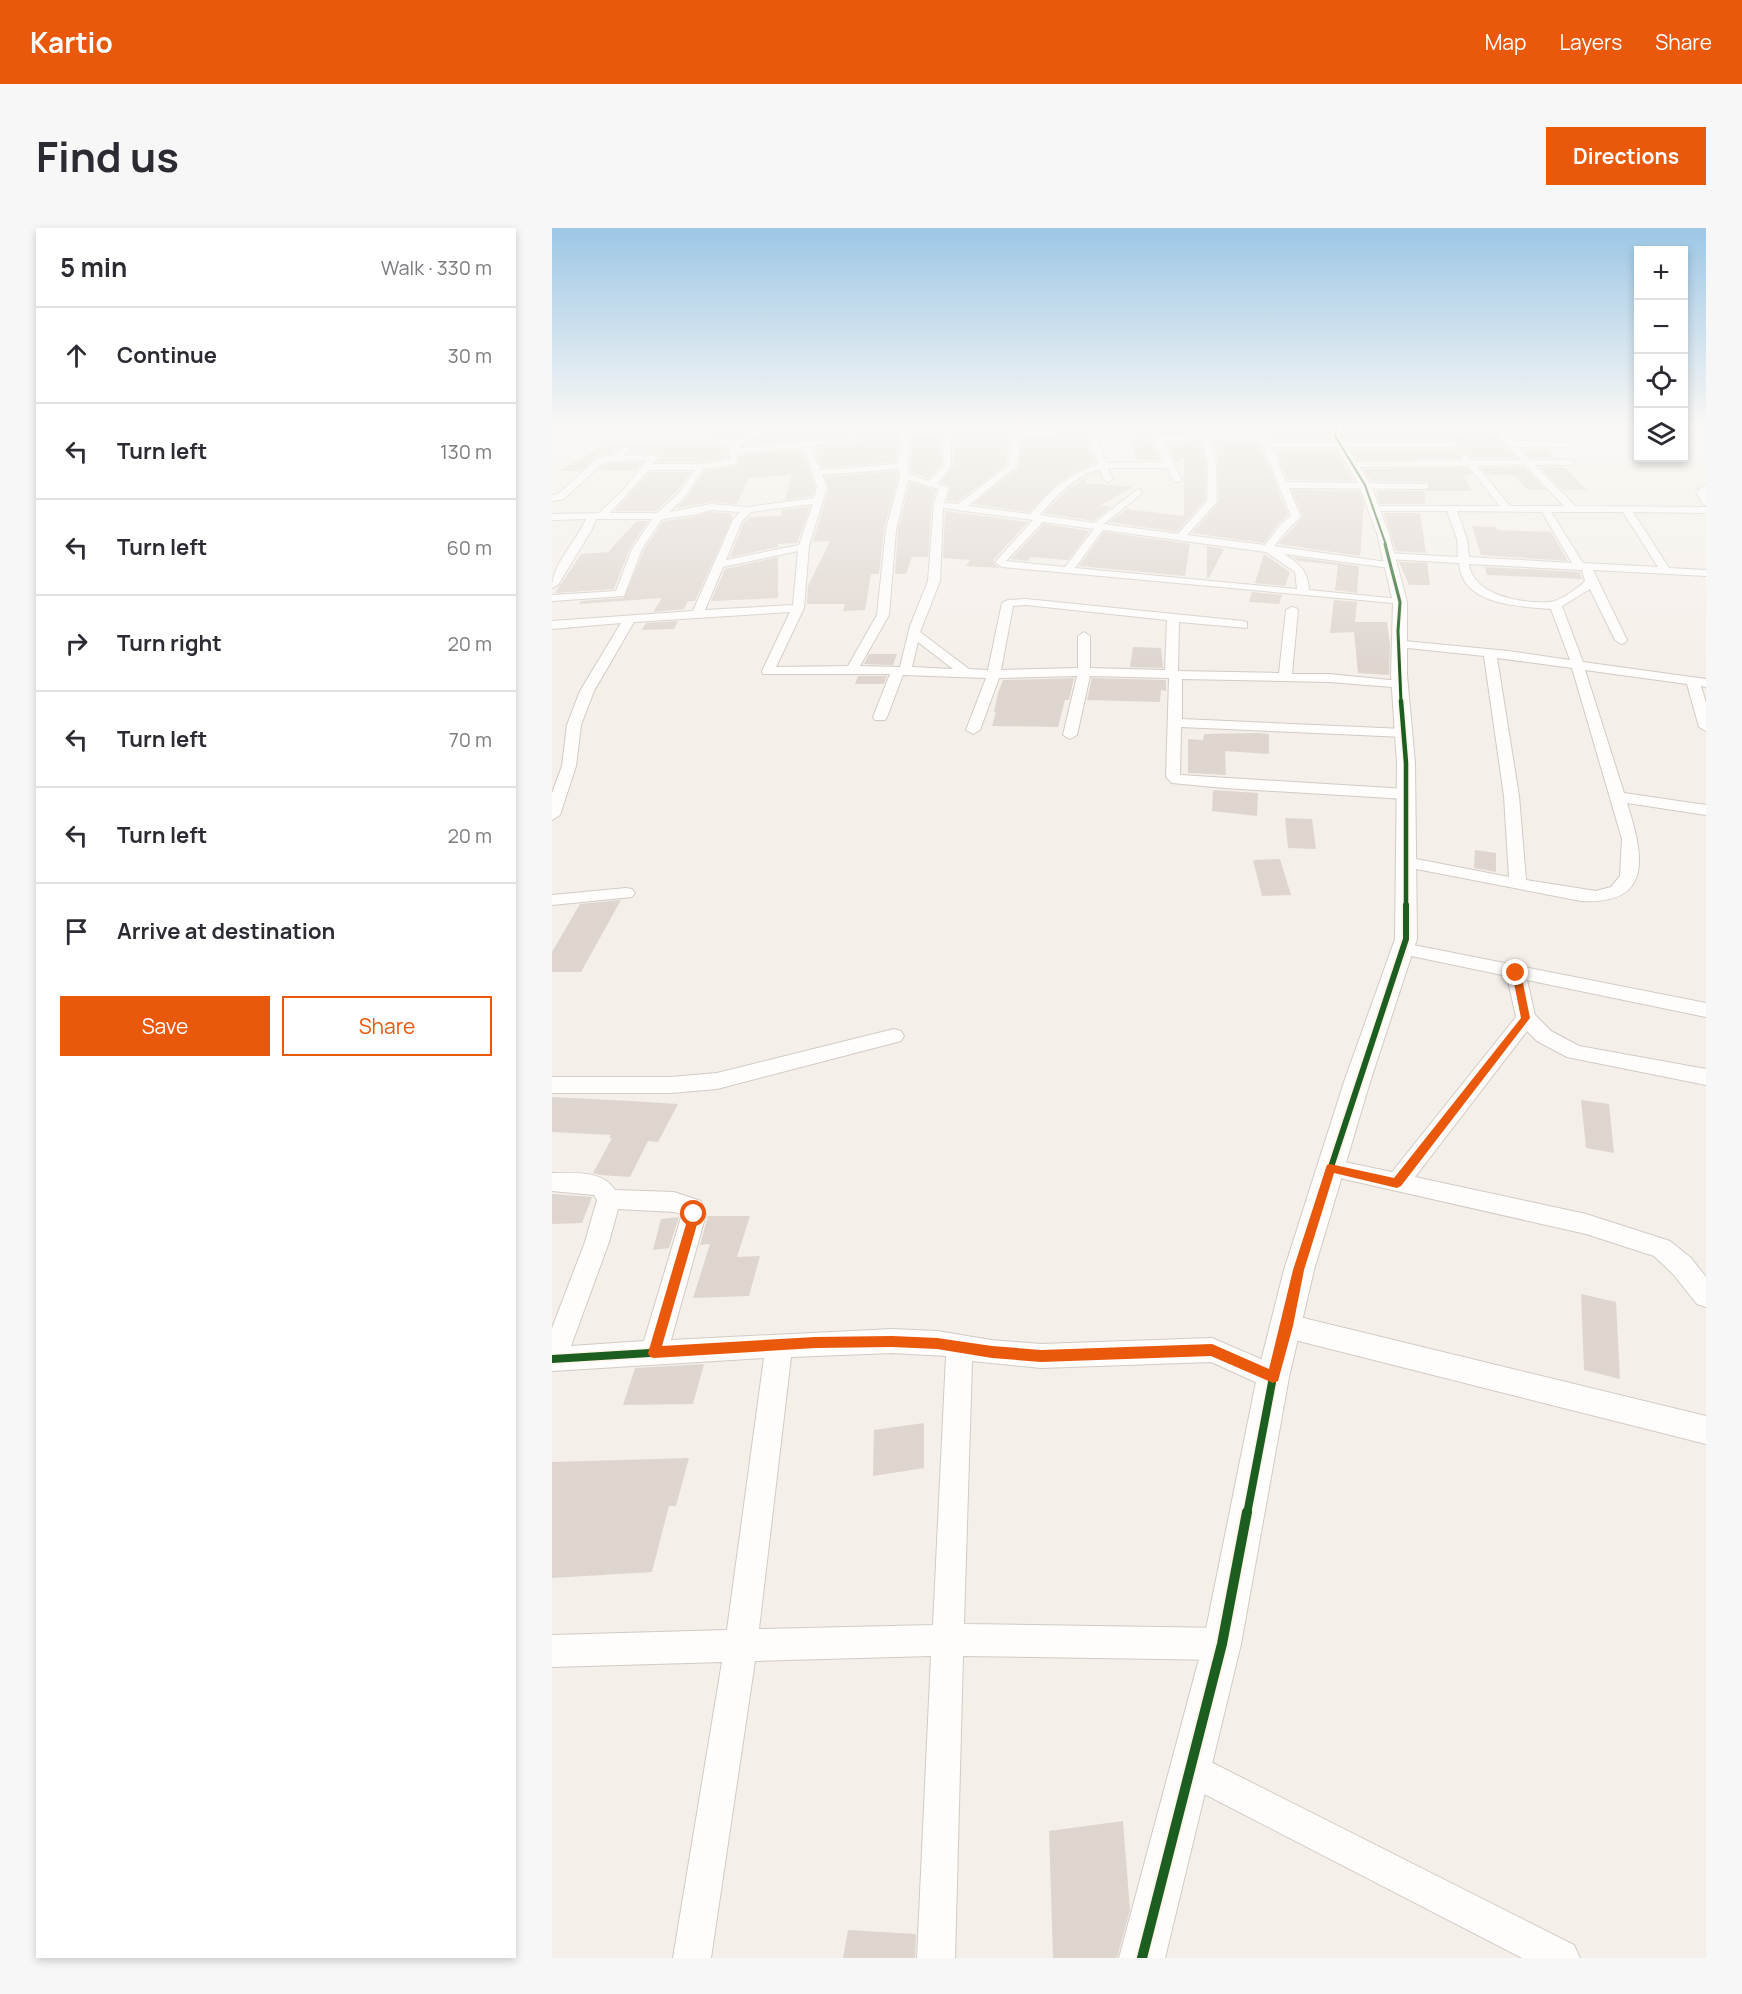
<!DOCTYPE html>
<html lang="en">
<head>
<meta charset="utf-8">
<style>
	body { margin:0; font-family:Manrope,sans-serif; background:#f7f7f7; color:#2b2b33 }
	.controls { position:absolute; right:18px; top:18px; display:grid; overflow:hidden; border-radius:0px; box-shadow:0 3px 9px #0003 }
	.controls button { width:54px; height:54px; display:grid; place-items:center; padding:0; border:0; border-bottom:2px solid #e1e1e2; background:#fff; color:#2b2b33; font:30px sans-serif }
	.stop { position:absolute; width:18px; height:18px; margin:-14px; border:4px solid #ea580c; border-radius:50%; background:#fff }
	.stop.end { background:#ea580c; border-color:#fff; box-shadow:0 2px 6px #0008 }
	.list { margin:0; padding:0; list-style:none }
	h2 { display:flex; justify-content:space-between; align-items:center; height:78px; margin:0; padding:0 24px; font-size:26px }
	h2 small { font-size:20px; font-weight:400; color:#7c7c81 }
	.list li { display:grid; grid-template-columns:39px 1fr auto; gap:18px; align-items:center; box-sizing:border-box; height:96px; padding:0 24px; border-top:2px solid #e1e1e2 }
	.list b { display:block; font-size:22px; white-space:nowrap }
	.list em { font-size:20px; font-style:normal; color:#7c7c81 }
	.actions { display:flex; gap:12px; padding:18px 24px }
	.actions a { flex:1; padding:14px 0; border:2px solid #ea580c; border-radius:0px; text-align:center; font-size:21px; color:#ea580c }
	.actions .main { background:#ea580c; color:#fff }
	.icon { flex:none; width:33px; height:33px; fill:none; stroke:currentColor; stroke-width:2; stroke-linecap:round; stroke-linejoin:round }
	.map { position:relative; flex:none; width:1154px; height:1730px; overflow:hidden; border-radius:0px }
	header { display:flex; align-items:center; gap:36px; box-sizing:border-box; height:84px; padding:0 30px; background:#ea580c; color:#fff }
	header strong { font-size:28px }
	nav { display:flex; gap:33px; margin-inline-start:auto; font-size:21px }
	.intro { display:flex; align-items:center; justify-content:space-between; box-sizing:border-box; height:144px; padding:0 36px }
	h1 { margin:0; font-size:42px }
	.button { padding:15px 27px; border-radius:0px; background:#ea580c; color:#fff; font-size:21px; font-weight:700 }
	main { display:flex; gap:36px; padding:0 36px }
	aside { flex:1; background:#fff; border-radius:0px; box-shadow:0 3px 9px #0003 }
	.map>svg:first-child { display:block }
	.building { fill:#ded5cf }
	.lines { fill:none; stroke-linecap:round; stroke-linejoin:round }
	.minor-casing { stroke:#d2cbc4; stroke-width:2 }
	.tertiary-casing { stroke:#d2cbc4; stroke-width:2 }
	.minor { fill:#fefdfc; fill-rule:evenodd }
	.tertiary { fill:#fefdfc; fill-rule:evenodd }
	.cycleway-far5-casing { stroke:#fef4ea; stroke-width:4 }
	.cycleway-far4-casing { stroke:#fef4ea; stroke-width:5 }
	.cycleway-far3-casing { stroke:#fef4ea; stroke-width:8 }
	.cycleway-far2-casing { stroke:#fef4ea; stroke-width:10 }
	.cycleway-far1-casing { stroke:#fef4ea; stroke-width:11 }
	.cycleway-casing { stroke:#fef4ea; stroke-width:14 }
	.cycleway-far5 { stroke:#1b5e20; stroke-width:2 }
	.cycleway-far4 { stroke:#1b5e20; stroke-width:3 }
	.cycleway-far3 { stroke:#1b5e20; stroke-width:4.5 }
	.cycleway-far2 { stroke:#1b5e20; stroke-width:6 }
	.cycleway-far1 { stroke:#1b5e20; stroke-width:8 }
	.cycleway { stroke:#1b5e20; stroke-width:10 }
	.route { fill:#ea580c }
</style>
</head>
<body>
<header>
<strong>Kartio</strong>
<nav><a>Map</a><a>Layers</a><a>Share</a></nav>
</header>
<div class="intro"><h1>Find us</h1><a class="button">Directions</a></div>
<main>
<aside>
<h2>5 min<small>Walk · 330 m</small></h2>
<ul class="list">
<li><svg class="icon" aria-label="ahead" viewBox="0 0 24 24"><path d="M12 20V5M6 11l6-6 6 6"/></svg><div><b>Continue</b></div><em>30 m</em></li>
<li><svg class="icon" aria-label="left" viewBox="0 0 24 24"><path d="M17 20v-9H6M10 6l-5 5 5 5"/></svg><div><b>Turn left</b></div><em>130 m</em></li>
<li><svg class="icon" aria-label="left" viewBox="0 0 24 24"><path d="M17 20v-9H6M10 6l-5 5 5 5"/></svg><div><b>Turn left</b></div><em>60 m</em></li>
<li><svg class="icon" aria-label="right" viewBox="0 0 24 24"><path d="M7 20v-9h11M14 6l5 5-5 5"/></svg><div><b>Turn right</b></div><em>20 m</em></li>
<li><svg class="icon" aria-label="left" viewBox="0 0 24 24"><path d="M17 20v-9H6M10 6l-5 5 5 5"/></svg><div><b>Turn left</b></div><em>70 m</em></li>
<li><svg class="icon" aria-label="left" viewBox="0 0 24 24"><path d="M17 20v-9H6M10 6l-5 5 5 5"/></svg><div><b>Turn left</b></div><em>20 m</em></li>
<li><svg class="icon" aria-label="arrive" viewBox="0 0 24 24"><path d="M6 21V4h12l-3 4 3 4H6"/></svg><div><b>Arrive at destination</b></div></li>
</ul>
<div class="actions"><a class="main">Save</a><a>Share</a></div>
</aside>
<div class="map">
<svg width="1154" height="1730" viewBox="0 0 1154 1730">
	<rect width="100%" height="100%" fill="#f5efe9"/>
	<g class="building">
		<polygon points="144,195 157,195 138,207 111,206 124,197"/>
		<polygon points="174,195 222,195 222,196 213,200 211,197 204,197 185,210 157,208"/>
		<polygon points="401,195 458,195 455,236 405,274 395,273 399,259 389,254 401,239"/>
		<polygon points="509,195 529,195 542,233 541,236 525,243 507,254 477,284 421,276 466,240 471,209 507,210"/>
		<polygon points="660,195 701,195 703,204 660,205"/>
		<polygon points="746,195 779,195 776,207 778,212 720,212 715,199"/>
		<polygon points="902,195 974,195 965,204 963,199 900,199"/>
		<polygon points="624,197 646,197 647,205 609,206 606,201 624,202"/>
		<polygon points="305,199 348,202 344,234 270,240 262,220 308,215 310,209 308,207 194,217 213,202"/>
		<polygon points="579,200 591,201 608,232 584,232"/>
		<polygon points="791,204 943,207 964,230 921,230 913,224 907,230 806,232 799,221 901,221 906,219 906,214 904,212 793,212"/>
		<polygon points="389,207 389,237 376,250 358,244 360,209"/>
		<polygon points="706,213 736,287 727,295 712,315 640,305 667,274 666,238 662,214"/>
		<polygon points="649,214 654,238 653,272 625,304 557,294 575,281 632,288 632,229 624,234 615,215"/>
		<polygon points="58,215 74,216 59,226 45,227 29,243 6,243"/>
		<polygon points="74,216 176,219 175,230 149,234 106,234 108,229 105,226 77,225 80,221"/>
		<polygon points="249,221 263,259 260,268 233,272 240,247 196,250 185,276 159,274 124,280 134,271 153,243 186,238 187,227"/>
		<polygon points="723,221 783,221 802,253 736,252"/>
		<polygon points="970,221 994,221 1003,230 979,230"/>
		<polygon points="90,234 84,242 46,242 53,236"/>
		<polygon points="972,239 994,262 976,262 962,247 935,247 930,240"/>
		<polygon points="988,239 1012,239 1035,262 1011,262"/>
		<polygon points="915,240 920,247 910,247 920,263 873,263 878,260 876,254 819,253 812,241"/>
		<polygon points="344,243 346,248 332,301 327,346 319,346 313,382 291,383 293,376 255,376 256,358 278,313 261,314 277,260 273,249"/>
		<polygon points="98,244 139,244 124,264 104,283 63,283"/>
		<polygon points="535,249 533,255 581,259 549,277 559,279 541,293 492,285 516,261"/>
		<polygon points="358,255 384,262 380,275 376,329 360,329 354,346 343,346 346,302"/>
		<polygon points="740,262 807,263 812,276 808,328 726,316 751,289"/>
		<polygon points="824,263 873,263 873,276 828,276"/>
		<polygon points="258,279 245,315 226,316 226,319 178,329 192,294 198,289 229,288 230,282"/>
		<polygon points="393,283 476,294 441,332 442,336 448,340 414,338 418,332 391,330"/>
		<polygon points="159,284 180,286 179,289 181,289 143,373 136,373 132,381 101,384 110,370 27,376 29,373 72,370 92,322 111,293 142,289"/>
		<polygon points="832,285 868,285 874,325 844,323"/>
		<polygon points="85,293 96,293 78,320 62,361 3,365 29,326 56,324"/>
		<polygon points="492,296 538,303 516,332 479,329 476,333 459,331"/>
		<polygon points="920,298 944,299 945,302 999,304 1016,333 929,327"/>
		<polygon points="552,304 638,316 633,348 527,338"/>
		<polygon points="655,318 672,321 657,350 655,350"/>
		<polygon points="712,326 738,344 733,358 703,355"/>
		<polygon points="226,329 226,370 159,373 173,341"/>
		<polygon points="741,329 807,338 805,365 783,362 786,337 746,333"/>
		<polygon points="847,334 875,335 878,357 857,357"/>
		<polygon points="933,339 1028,344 1030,351 935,347"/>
		<polygon points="700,364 730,367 727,376 697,374"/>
		<polygon points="782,372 805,374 803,394 835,394 838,416 837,447 806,445 802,404 778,405"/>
		<polygon points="126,393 122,401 90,402 94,395"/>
		<polygon points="581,419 609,420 611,440 578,439"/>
		<polygon points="317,426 345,426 341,437 312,436"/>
		<polygon points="306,448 335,448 332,456 303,456"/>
		<polygon points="522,450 517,472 513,472 506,499 440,498 444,484 442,484 446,465 451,452"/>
		<polygon points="540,450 614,452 614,463 609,462 608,474 535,472"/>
		<polygon points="705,505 717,506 717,526 673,523 674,547 636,545 636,511 651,512 652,506"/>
		<polygon points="661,562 706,565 705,588 660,583"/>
		<polygon points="733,590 760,591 764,621 736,620"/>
		<polygon points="923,622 944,625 944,644 922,640"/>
		<polygon points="728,631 739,667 710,668 701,632"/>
		<polygon points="69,672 29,744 0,744 0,724 28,676"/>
		<polygon points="0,869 79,873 126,876 106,914 96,913 78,949 48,947 41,945 60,910 57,910 59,907 0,904"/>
		<polygon points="1029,872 1057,876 1062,925 1034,920"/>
		<polygon points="0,966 40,969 30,995 0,996"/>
		<polygon points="156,988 198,988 185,1029 208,1028 197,1068 141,1070 158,1016 148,1017"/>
		<polygon points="127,989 117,1020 101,1022 109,991"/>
		<polygon points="1029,1066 1064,1074 1068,1151 1032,1142"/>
		<polygon points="152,1136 141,1176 71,1177 83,1140"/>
		<polygon points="372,1195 372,1240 321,1248 322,1202"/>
		<polygon points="137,1230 124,1278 117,1278 100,1344 0,1350 0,1234"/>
		<polygon points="571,1593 578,1682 565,1730 501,1730 497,1603"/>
		<polygon points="296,1702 364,1706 363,1730 291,1730"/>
	</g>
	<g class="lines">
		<defs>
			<g id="minor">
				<polygon points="0,195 7,195 0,199"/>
				<path d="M50,195H60L40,208L88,210L113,195H123L104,208L139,209L162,195H172L150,210L186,212L205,199H211V203L186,220L308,209V213H305L259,218L268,242L346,236L351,200L283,195H360L359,202L391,200V195H399V239L385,255L397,260L392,275L406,276L457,237L462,195H470L465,238L416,278L478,286C497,264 517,244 546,237L531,195H539L554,235L612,234L591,195H599L608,208L650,207L648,195H656L658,207L706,206L703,195H744L712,197L718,214H904V218L901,219H720L734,254L876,256V260L873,261L737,260L749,289L737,300L722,318L842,335L843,337L838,340L732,326C748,336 756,343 757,362L848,371L854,374L852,376L450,339L443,334L481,292L391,280L388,353L368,404L417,441L436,442L450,375L456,372L474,371L691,393L695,394V400L627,394L626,443L727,445L734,382L740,379L744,380L746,382L740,446H777L848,453L855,457L853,460L777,454L630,451V491L852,501L859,505L852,509L629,499L628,547L854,561L862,566L854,571L672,560L620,555L614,549L617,450L538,448L525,507L518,511L511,507L525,448L447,450L428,502L421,506L414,502L434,450L351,447L335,489L333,492H323L321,489L338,446H211L210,443L238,384L82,394L42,463L29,497L24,538L8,587L0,592V565L10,538L15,497L28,463L69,395L0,401V393L141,383L181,292L188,284L159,282L142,287L110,291L90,321L72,368L0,373V367L64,363L80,321L100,291H44L39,303L6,357L0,360C0,336 24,314 34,291L0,292V286L47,285L73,260L95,232L52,234L12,271L0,273V267L6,266L47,229L60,228L74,218L78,221L72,227L105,228L106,230L101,236H149L178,232L176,224L179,217L28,212V208ZM391,205V238L377,253L356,246L358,207ZM708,211L739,288L729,296L713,317L635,307L665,274L664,238L659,212ZM651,212L656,238L655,273L626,306L552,296L589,266V262L586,261L542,295L488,287C504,268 523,248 548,241L551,251L556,254L561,251L556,240H615L622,254H628L630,252L611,213ZM251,219L265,259L262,270L196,279L159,276L117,284L132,270L152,241L186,236L185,225ZM346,241L348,248L334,302L325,387L296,438L224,439L252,380L257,318L275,259L270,247ZM97,242H143L126,266L105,285H58ZM356,252L387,261L382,275L376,353L358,398L348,439L308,438L337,387L344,302ZM261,276L247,317L174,332L190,293L199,284ZM491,294L542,301L513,339L454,333ZM551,302L714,324L743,344L745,361L523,340ZM246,323L241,377L153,382L171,339ZM474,377L615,392L613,442L538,440V408L532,404L526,408V440L449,442L461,378ZM366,414L401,441L360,439Z"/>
				<path d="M891,195H900L895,201H963V205H953L961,213L1018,214V218L1015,219H965L978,232H1022V236L1019,237H983L1023,278L1154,279V285L1081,284L1117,340L1154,342V348L1041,342L1075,412L1073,415L1069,416L1063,412L1038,361L1010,378L1031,434L1154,451V459L1149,458L1154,475V503L1147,499L1135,456L1033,442L1072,565L1154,577V587L1075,575C1091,626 1103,677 1029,673L854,639L846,634L854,629L957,649L952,568L932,428L846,419L842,418V412L956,423L1018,432L999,381C967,378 910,378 907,335L835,331L830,328L835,325L906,329L905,311L895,283H821L818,282V278H948L916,238L801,239L797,236L798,234L911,232L909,229L913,226L920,232H969L944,205L785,202L781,200L785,198L887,201ZM973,237L1012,278H958L925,238ZM905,283L990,284L1020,335L917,329L915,311ZM999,284H1071L1106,339L1031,335ZM917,336L1030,342L1033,353C1028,359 1006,374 998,374C971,376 921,368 917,336ZM945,430L1020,440L1070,611L1068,648L1059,659L1044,663L974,652L967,568Z"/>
				<polygon points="997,195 1050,195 1044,201"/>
				<polygon points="1154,256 1154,277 1151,276 1144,264"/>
				<polygon points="74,660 80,661 83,665 80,669 0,677 0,667"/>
				<polygon points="851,715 1154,775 1154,789 975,752 983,787 999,803 1027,818 1154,841 1154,857 1015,829 985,813 975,803 863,949 1034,986 1118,1013 1139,1030 1154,1049 1154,1079 1145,1076 1121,1046 1102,1028 1034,1006 770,946 767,940 770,934 778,931 840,944 964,789 955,748 845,725 842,721 845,717"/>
				<polygon points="342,801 349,803 352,808 349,813 165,861 119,865 0,865 0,849 119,849 165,845"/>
				<path d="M0,945C22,945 50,942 63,962L122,964L149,973L154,986L119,1112L340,1101L385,1103L439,1112L489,1116L660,1110L730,1140L734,1149L730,1158L721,1162L659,1134L489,1140L420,1133L412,1396L670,1400L681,1405L686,1416L681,1427L670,1432L411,1428L403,1730H365L379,1428L203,1433L159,1730H121L170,1434L0,1439V1407L175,1402L212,1130L0,1143V1100L33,1014L45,972L42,967L0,963ZM66,981L122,984L130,986L92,1113L19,1118L57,1014ZM340,1125L394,1128L381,1397L207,1401L239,1129Z"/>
				<polygon points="735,1086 1154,1188 1154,1216 735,1110 726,1106 722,1098 726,1090"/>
				<polygon points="639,1524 1022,1717 1028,1730 970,1730 627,1553 622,1541 627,1529"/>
			</g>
			<polygon id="tertiary" points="781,195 791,195 788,208 819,257 837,306 855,374 855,447 863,535 865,711 818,854 762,1042 737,1149 689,1416 613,1730 567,1730 651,1416 705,1149 732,1042 792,854 843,711 845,535 839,447 841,374 825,306 807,257 778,208"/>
		</defs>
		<use href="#minor" class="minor-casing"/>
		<use href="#tertiary" class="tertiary-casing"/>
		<use href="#minor" class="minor"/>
		<use href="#tertiary" class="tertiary"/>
		<defs>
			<polyline id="cycleway-far5" points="786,195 783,208 813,257 834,317"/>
			<polyline id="cycleway-far4" points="833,316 848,374 846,403 849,474"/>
			<polyline id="cycleway-far3" points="849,473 854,535 854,678"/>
			<polyline id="cycleway-far2" points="778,942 854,711 854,677"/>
			<g id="cycleway-far1">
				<polyline points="0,1131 263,1115 340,1113 385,1115 439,1124 489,1128 660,1122 721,1149"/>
				<polyline points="695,1286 721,1149 747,1042 778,941"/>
			</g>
			<polyline id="cycleway" points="590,1730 670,1416 695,1284"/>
		</defs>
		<use href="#cycleway-far5" class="cycleway-far5-casing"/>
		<use href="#cycleway-far4" class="cycleway-far4-casing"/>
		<use href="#cycleway-far3" class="cycleway-far3-casing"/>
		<use href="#cycleway-far2" class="cycleway-far2-casing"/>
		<use href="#cycleway-far1" class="cycleway-far1-casing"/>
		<use href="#cycleway" class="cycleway-casing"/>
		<use href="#cycleway-far5" class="cycleway-far5"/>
		<use href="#cycleway-far4" class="cycleway-far4"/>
		<use href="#cycleway-far3" class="cycleway-far3"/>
		<use href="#cycleway-far2" class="cycleway-far2"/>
		<use href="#cycleway-far1" class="cycleway-far1"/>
		<use href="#cycleway" class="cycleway"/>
	</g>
	<linearGradient id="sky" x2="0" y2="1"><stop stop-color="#9dc7e6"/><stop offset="0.45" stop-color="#faf8f5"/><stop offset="1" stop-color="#faf8f5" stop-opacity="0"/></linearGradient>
	<rect width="1154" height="438" fill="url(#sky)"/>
	<polygon class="route" points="964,742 969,745 978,790 849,958 845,960 782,945 752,1042 741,1098 726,1153 721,1155 659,1128 489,1134 440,1130 385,1121 340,1119 263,1120 102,1130 98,1129 96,1125 137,986 142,982 148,986 110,1118 263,1109 340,1108 385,1110 440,1118 489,1122 660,1116 717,1141 741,1042 775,937 778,936 842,950 969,790 960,745"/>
</svg>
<div class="controls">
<button>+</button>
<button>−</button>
<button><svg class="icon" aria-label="locate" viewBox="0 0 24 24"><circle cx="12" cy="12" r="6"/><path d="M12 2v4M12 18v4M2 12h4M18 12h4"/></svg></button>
<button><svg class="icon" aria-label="layers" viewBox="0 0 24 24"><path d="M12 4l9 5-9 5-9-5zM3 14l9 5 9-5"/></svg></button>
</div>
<div class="stop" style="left:142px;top:986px"></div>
<div class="stop end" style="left:964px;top:745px"></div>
</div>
</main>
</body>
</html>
